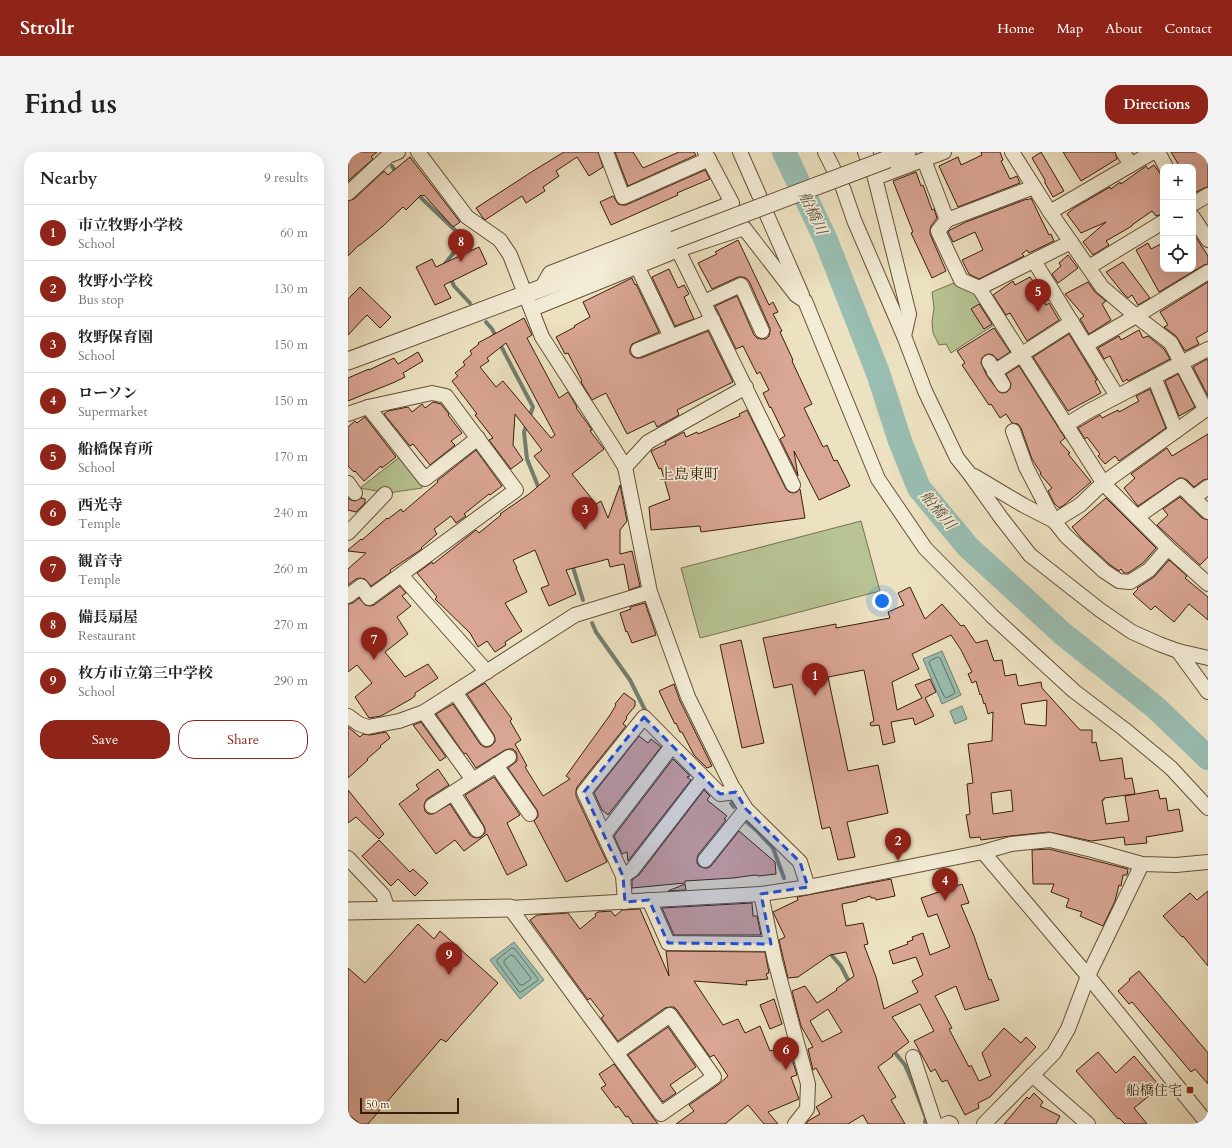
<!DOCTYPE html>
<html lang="en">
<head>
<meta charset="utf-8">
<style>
	body { margin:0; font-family:Cardo,"Noto Serif JP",serif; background:#f2f2f2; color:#222 }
	.controls { position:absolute; right:12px; top:12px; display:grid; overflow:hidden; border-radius:8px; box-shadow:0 4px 16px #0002 }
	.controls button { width:36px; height:36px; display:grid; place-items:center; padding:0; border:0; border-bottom:1px solid #e0e0e0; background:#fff; color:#222; font:20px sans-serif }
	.scale { position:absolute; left:12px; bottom:10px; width:99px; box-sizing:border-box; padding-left:4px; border:2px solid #391e0b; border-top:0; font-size:11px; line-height:14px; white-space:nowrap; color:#391e0b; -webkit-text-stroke:3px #f3ecd6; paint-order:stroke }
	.you { position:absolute; left:534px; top:449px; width:14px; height:14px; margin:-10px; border:3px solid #fff; border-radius:50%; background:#1a73e8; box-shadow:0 0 0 6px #1a73e833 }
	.badge { display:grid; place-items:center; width:26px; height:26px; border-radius:50%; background:#8f2418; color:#fff; font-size:13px; font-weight:700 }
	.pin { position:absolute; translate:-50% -33px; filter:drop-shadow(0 1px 2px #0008) }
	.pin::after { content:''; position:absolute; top:21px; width:14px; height:12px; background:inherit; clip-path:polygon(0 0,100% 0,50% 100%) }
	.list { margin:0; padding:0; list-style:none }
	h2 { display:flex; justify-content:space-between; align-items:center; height:52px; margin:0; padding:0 16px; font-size:17px }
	h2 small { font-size:13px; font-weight:400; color:#767676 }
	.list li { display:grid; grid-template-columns:26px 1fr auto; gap:12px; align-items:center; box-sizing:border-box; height:56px; padding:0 16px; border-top:1px solid #e0e0e0 }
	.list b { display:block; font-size:15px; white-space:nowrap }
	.list p { margin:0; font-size:13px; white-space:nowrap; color:#767676 }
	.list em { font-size:13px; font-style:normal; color:#767676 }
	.actions { display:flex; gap:8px; padding:12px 16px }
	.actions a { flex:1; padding:9px 0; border:1px solid #8f2418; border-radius:16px; text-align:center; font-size:14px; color:#8f2418 }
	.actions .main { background:#8f2418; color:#fff }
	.icon { flex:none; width:22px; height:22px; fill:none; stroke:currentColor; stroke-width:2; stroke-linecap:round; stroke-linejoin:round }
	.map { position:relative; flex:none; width:860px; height:972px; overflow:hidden; border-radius:16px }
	header { display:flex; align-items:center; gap:24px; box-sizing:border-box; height:56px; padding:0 20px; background:#8f2418; color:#fff }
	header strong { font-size:19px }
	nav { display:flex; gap:22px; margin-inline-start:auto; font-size:14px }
	.intro { display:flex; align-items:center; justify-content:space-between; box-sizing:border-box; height:96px; padding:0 24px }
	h1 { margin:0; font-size:28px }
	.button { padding:10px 18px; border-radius:16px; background:#8f2418; color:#fff; font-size:14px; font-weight:700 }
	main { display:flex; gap:24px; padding:0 24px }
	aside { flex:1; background:#fff; border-radius:16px; box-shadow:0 4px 16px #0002 }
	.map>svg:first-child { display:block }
	.green { fill:#b7c393; stroke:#78704f }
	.water { fill:#99beb2; stroke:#737e6f }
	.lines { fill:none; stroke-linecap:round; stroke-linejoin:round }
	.shore { stroke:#696e5e; stroke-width:1 }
	.stream { stroke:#737e6f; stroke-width:4 }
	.river { stroke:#99beb2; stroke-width:24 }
	.building { fill:#d9a594; stroke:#391e0b; fill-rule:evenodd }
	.minor-casing { stroke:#664f38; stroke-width:16 }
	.tertiary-casing { stroke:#664f38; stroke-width:19 }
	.minor { stroke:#f3ecd6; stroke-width:14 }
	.tertiary { stroke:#f3ecd6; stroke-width:17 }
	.tertiary-bridge-casing { stroke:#664f38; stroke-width:19; stroke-linecap:butt }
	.tertiary-bridge { stroke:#f3ecd6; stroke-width:17 }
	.marked { fill:#1d4ed8; fill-opacity:0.2; stroke:#1d4ed8; stroke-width:3; stroke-dasharray:8 5; stroke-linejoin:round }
	.poi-dot { fill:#8f2418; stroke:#f3ecd6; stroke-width:1.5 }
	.labels { text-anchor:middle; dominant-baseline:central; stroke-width:3.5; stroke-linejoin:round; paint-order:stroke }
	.poi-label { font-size:14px; fill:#391e0b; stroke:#f3ecd6; text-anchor:end }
	.water-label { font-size:15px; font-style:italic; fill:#564e3d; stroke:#f3ecd6 }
	.neighbourhood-label { font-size:15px; fill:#391e0b; stroke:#f3ecd6 }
</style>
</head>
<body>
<header>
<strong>Strollr</strong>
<nav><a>Home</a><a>Map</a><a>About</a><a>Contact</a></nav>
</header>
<div class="intro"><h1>Find us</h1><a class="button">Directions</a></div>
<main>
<aside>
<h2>Nearby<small>9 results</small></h2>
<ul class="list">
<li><span class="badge">1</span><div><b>市立牧野小学校</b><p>School</p></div><em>60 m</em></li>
<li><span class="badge">2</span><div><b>牧野小学校</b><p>Bus stop</p></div><em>130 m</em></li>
<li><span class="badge">3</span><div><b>牧野保育園</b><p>School</p></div><em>150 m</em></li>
<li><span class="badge">4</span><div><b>ローソン</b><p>Supermarket</p></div><em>150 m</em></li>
<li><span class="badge">5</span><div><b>船橋保育所</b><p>School</p></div><em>170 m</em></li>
<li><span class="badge">6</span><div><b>西光寺</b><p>Temple</p></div><em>240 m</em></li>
<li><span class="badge">7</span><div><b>観音寺</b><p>Temple</p></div><em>260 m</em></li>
<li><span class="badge">8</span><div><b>備長扇屋</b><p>Restaurant</p></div><em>270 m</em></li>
<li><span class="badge">9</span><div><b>枚方市立第三中学校</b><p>School</p></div><em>290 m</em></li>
</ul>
<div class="actions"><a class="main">Save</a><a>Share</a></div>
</aside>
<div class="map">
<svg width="860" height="972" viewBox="0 0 860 972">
	<rect width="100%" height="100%" fill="#ece1c0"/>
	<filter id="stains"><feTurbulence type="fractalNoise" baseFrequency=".005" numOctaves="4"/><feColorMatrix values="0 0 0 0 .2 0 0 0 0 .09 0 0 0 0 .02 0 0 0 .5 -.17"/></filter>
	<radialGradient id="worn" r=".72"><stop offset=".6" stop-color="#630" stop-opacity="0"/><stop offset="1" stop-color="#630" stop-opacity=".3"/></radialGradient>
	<g class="green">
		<polygon points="613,128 631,136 652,169 603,201 598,192 591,193 585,181 584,170 586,156 584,140"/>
		<polygon points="53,304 73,327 74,336 40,341 12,336"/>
		<polygon points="513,369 532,439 352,486 333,416"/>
	</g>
	<g class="water">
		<polygon points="594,499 613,543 594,552 575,507"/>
		<polygon points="614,554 619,567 607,572 602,559"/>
		<polygon points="166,790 196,828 172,847 142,808"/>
	</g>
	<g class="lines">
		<g class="shore">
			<polygon points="590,505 592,506 607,540 606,542 598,546 596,544 581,511 582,509"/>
			<polygon points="164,796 167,797 190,827 189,829 173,840 171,840 149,810 149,808"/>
			<polygon points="163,803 166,804 183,826 182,828 175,833 172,833 156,811 156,809"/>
		</g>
		<g class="stream">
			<polyline points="44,14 49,22"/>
			<polyline points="68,41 109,80 115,89 96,113 96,114"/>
			<polyline points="102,125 106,134 122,151"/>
			<polyline points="138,170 144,177 185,255 176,280 179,307 192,339"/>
			<polyline points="224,412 235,448"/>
			<polyline points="244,471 248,480 282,528 297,558 300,562"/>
			<polyline points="383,651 386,655"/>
			<polyline points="393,665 408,678 425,696 436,726"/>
			<polyline points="480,799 493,814 502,832"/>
			<polyline points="544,897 557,913 566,934 578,966 577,970"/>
		</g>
		<polyline class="river" points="436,0 477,86 530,221 552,289 571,336 620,395 715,482 807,555 860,606"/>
	</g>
	<g class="building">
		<polygon points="0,0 29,0 23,5 25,7 0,29"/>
		<polygon points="216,0 250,0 255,15 241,24 229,5 208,19 211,24 195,35 197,39 178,51 174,44 137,68 135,66 128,56 185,19"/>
		<polygon points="267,0 285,0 295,16 331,0 346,0 348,3 280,34"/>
		<polygon points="633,0 652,0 655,8 653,9 662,27 669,24 672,31 610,55 591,14 610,5 613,13 634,3"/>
		<polygon points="693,0 716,39 705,45 697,31 697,28 684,6"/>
		<polygon points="715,0 767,0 769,7 733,29"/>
		<polygon points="823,0 860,0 860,35 856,36 846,41 845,39 845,15 832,15"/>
		<polygon points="62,5 112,70 105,75 76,43 74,44 73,43 58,58 55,55 35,74 12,93 11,93 0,104 0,49 6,47 36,19 40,23"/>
		<polygon points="806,13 815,26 815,62 808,64 804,59 784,73 784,74 758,89 761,93 745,103 735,90 758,70 733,81 719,62 726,56 762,35 763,37 772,30 773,32 798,14 800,17"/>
		<polygon points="357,18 362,27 329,41 330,43 263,73 252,50 265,44 270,52 274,53 278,53"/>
		<polygon points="568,20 573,34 575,33 584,58 586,57 589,66 583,74 582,78 582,82 598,119 584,126 563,81 565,80 545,29"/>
		<polygon points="683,46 701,83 703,82 706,89 681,101 679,98 674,102 676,104 631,127 621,122 614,108 635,98 627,80 605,90 600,80 602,78 618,70 679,47 680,48"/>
		<polygon points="845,81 860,104 860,112 856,113 811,140 788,98 800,91 803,97 815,91 815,117 845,117"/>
		<polygon points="390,88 421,153 425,150 430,160 425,162 434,179 432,180 445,208 444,209 464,252 456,256 475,295 479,293 486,309 489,308 502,334 471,348 446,299 450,324 432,287 437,284 423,255 422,256 415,241 421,238 412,220 409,222 395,194 388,197 367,154 389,144 406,183 409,186 413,187 418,187 421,184 422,179 422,176 401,129 398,126 394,125 390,125 364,137 350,111 369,102 367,100"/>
		<polygon points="131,95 139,112 96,133 103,146 87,153 68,115 84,107 88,115"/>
		<polygon points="720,103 730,116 710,131 704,122 713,114 711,111"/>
		<polygon points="775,110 802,146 790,153 784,143 780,146 775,141 758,120"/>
		<polygon points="321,117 330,136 336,133 341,142 336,145 346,167 327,174 304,125"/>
		<polygon points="682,125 685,129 687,128 696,142 693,144 698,153 701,151 711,168 679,189 662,161 658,163 645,143 665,129 667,133"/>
		<polygon points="284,126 287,133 288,132 311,180 284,192 282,197 282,201 284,204 288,206 293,206 360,179 385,230 329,258 331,263 309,275 306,269 279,282 258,241 244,248 233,230 234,229 220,201 217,202 208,185 227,175 226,174 242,165 235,150"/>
		<polygon points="740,130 747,140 758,149 754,152 763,168 741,182 732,167 736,164 717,142"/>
		<polygon points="860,130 860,179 848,186 851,192 837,199 828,184 816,175 820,173 812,160"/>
		<polygon points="12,135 43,165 32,176 19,163 0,183 0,147"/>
		<polygon points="631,152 644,172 636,177 623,157"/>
		<path d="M176,166L184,183L179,186L211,246L220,240L229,255L228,256L237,268L244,278L242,279L256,297L224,322L248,352L253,349L260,366L272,333L279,369L272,378V402L284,399L292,434L281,438L276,412L262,415L260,407L218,418L228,442L201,454L193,436L201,433L187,398L165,408L169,416H168L179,440L157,451L174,479L157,490L158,493L147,500L139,489L130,495L122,481L87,447L89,445L69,421L84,410L85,412L128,378L131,381L153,363L152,362L181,342L202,324L186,304L194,298L167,262L165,293L175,308L163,317L141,288L145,286L127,263L129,262L104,229L110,224L107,221L117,213L115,210L124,202L122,199L131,192L130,191ZM158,191L207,283L203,286L155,229L148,235L132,215L141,209L139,206Z"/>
		<polygon points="646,176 662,200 650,208 645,203 641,202 637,203 634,206 633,211 639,224 651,240 655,241 659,240 662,237 663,232 658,222 671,214 717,286 712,290 722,301 720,302 743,330 716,353 711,356 706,351 700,339 704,336 692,322 693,321 684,307 673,276 670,272 664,271 658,262 652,266 643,252 641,253 614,213 617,211 609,199"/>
		<polygon points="791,178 795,186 800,184 816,197 822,207 780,229 779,227 775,230 762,204 756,207 750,196 771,184 773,188"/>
		<polygon points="721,182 749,228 747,229 753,241 720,259 685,205"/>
		<polygon points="70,200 75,209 55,221 57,225 47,230 0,249 0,226 21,217 21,218 46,206 50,212"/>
		<polygon points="859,207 860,209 860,244 845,215"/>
		<polygon points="830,222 847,255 831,264 817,229"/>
		<polygon points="802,237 818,276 771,309 767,304 757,312 750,304 752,302 739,285 737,287 730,276 752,263 754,266 770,258 771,260 791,249 788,244"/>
		<polygon points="85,250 93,252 101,262 100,263 114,281 103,289 107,293 82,313 65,292 62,294 36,262 40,259 60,255 64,260 74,252 77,256"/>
		<polygon points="399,258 438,337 441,340 445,341 449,340 452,337 457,366 353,380 352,374 303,378 301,355 322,347 313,316 311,317 303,299 318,292 317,290 336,280 338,285 349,280 350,282 392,264 391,262"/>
		<polygon points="17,265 48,305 34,316 33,314 16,329 7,319 6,320 0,314 0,275 7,269 9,271"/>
		<polygon points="860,282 860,327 855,328 846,335 839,328 835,326 831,326 790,354 786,349 776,336 787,326 783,322 819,296 824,304"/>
		<polygon points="128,298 154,334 142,343 141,342 116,362 118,364 108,371 103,364 86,377 89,382 73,396 74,397 42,418 43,420 23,434 17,427 12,426 8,427 0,433 0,417 18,401 0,399 0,398 13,387 14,388 39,366 40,367 53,357 55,360 90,330 89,329"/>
		<polygon points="832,345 854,366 860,368 860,405 852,413 809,373 820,363 815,357"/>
		<polygon points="0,346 3,348 7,349 13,346 17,347 17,351 8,360 0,358"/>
		<polygon points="758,346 808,396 795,411 780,421 776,421 773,417 771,419 761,412 734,387 724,375"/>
		<polygon points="821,408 839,424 837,426 860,445 860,468 841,452 826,470 807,454 803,458 785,442 790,437 789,436 806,425"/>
		<polygon points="52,434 58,441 54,444 63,454 49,465 60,482 37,500 57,525 80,512 90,526 67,541 67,544 63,547 33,564 21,566 7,545 24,531 9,513 0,520 0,452 5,451 11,446 17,453 22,454 26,453"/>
		<path d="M562,435L577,467L594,452L613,474L616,473L628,491L639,488L646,509L654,508L657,524L668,522L670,533L671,534L693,530L694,536L732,578H744V591L748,590L752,609L774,606L777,627L784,626L787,642L756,646V648H754L758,672L781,669L777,644L810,638L812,647L818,646L820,659L831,657L835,679L798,685L799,691L777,693L776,685L743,689L701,680L662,684L633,688L632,685L622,686L618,663L622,662L619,632L625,631L620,592L644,589L645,560L640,562L637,551L636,552L633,542L632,543L628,529L624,531L620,522L624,520L613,498L603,483L564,502L571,517L544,530L549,558L574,546L567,533L582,527L588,540L577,546L586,564L567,573L565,566L543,570L547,590L535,593L531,573L523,574L522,571L526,569L516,518L480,525L500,619L530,613L540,661L499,670L507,705L490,708L482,675L474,677L444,532L426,536L415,486L488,472V476L542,466L540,460L556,453L550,441ZM699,548L698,574L677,572L673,552ZM663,638L665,659L645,662L643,641Z"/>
		<polygon points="297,451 308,483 284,491 279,479 278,480 272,461 283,457 282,455"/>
		<polygon points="393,488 416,591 394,596 372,493"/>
		<polygon points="137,531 164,567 162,569 173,588 167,592 179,614 177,615 195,644 222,627 218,624 262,563 268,553 267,552 276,541 287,549 287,554 278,565 279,566 275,572 278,574 229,635 228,639 228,644 259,710 218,730 186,669 190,665 190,661 189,658 160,616 169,609 169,604 168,600 165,597 161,597 157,598 128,616 118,601 116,602 88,562 105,552 132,592 136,595 140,595 143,594 147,590 147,586 146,583 119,542"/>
		<polygon points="326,532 332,549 364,614 359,616 346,603 334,580 332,580 328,571 327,572 320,558 311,539"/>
		<polygon points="73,570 98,605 92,609 65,573"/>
		<polygon points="0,575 12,585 15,582 22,583 38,580 42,586 32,594 33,595 19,607 20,608 0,626"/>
		<polygon points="291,584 300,591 303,587 313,595 260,663 254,658 246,641"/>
		<polygon points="325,607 342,624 339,625 343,628 280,709 279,700 274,702 266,684"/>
		<polygon points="90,617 101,633 79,647 77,650 76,654 77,659 80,662 85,662 102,652 122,683 125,685 129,686 133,685 137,681 137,677 136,674 117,643 146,625 172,663 159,671 179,713 159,723 139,682 116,699 107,688 88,702 51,652 71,637 68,633"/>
		<polygon points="0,638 36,682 31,687 8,665 0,671"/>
		<polygon points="356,638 362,644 359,648 379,664 376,667 378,668 350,703 349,707 349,711 351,714 356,716 360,716 363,714 391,679 427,710 428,722 411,724 407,723 385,726 337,729 337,731 284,736 284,728 291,723"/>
		<polygon points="31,688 62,720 65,717 80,731 67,744 50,727 43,734 14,704"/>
		<polygon points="701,697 780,717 779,723 775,723 773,734 771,733 767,749 755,774 732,764 734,760 718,755 721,747 703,740 706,732 685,732 684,698"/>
		<path d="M543,727L547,744L528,748L527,746H523L522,744L509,748V749L494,752L498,774L515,771L520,792L516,793L528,825L536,857L570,840L564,829L575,823L568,805L545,812L541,799L560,792L559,790L565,788L564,785L575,781L582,803L602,795L589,762L580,765L573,746L614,732L621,751L613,753L626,784L641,828L643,827L651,848L617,858L608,834L587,844L604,876L601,877L621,915L623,913L631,929L643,924L634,901L656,876L673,891L678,885L688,895L642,945L630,951L631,956L617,963L599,928L594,930L587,917L583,920L566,889L586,879L572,852L544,865L561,890L544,903L545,904L530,915L548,945L543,948L557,972H520L515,963L500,972H458L460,969L472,962L468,955L484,945L468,916L465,918L460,897L465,895L453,874L444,839L457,834L469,851L489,838L488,837L506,824L498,800L482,803L450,825L440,826L431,788L437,785L425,760L450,748L449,745ZM480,857L494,880L474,890L462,869Z"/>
		<polygon points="337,732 338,738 320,739"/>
		<polygon points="860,739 860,814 835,784 834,785 815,764 842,741 849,748"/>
		<polygon points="404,751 405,764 409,764 413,783 326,783 314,756"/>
		<polygon points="292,757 321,824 318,799 417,800 421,821 418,822 420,827 398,829 399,833 346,829 375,873 390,867 397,881 412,874 422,899 440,894 449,923 443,925 451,947 420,960 430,972 416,972 400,953 377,972 328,972 346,959 341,953 371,932 380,924 366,903 362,905 329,858 326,855 322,855 317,856 270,889 253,866 256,864 242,846 240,848 182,768 189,763 220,761 232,777 248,764 247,762 250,760 263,759 267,764 274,758"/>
		<polygon points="70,772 86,787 92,779 150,831 98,890 93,887 20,972 12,972 0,962 0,816 17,831"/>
		<polygon points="791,819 860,901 860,932 847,917 843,920 784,850 781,852 770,839 782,828 781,827"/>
		<polygon points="426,847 434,872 422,877 412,853"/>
		<polygon points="320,875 348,915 322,933 328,941 315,950 280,903"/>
		<polygon points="750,900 768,921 786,904 810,932 804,937 805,939 800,943 801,944 786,956 799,972 777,972 771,966 770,967 728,919"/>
		<polygon points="266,912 301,960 310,972 285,972 280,964 278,965 270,954 268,956 253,936 258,933 251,922"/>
		<polygon points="686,941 695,950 692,954 712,964 708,972 656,972 679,945 681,947"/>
	</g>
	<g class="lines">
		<defs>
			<g id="minor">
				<polyline points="70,0 119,65 152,88 162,103 194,185 263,292 277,315 302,440 340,545 384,634 398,657 452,710 460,735"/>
				<polyline points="258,0 275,45 361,7"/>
				<polyline points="392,0 411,43"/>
				<polyline points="477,0 485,16"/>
				<polyline points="517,0 527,26 561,162 556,184"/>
				<polyline points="664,0 702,60 754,135 788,164 823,191 857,257"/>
				<polyline points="775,0 783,13"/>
				<polyline points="810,0 818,15"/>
				<polyline points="576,8 599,68 590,79 613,128 631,136 756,332 820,396 860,432"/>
				<polyline points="527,26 596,0"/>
				<polyline points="495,36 506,68 556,184 577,239 609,306 621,321 654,367 682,403 752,458 784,480 811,492 830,499 860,506"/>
				<polyline points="0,41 40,4 50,0"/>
				<polyline points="845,52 860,43"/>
				<polyline points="702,60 805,0"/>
				<polyline points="419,63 454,143"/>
				<polyline points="845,65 860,88"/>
				<polyline points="599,68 686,35"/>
				<polyline points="330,98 445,333"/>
				<polyline points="686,109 769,244"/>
				<polyline points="289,114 323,185"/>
				<polyline points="741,115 815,70"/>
				<polyline points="631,136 723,90"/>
				<polyline points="193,137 202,121 384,51 357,0"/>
				<polyline points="356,150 393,133 414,179"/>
				<polyline points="184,157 330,98 396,76 448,143 457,149 530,327 577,396 644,464 726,539 776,577 823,616 860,656"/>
				<polyline points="738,193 788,164 860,120"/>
				<polyline points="290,198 365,168"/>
				<polyline points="641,210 655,233"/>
				<polyline points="646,220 724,170"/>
				<polyline points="806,225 828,279"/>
				<polyline points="20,255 77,327 130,286"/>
				<polyline points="0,262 20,255 84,241 98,244 168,338 21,446 13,434 0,444"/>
				<polyline points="718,273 741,259 860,197"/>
				<polyline points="665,279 678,315 706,369 718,384 756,419 771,429 782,430 801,418 820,396"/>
				<polyline points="277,315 300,290 398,235"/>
				<polyline points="626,324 675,353 706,369 732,353 754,332 860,256"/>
				<polyline points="0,331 7,341"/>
				<polyline points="845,346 860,335"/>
				<polyline points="789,365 833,334 860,360"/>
				<polyline points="0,381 37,342"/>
				<polyline points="53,423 139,520"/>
				<polyline points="830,499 860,540"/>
				<polyline points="107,540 139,587"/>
				<polyline points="76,560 125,628"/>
				<polyline points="0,564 11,572 20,575 51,569 76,560 227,463 302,440"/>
				<polyline points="148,613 182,662"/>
				<polyline points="105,641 129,678"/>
				<polyline points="84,654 161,605"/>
				<polyline points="256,683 324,594"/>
				<polyline points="635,700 740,824 860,972"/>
				<polyline points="0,706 35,743 40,758"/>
				<polyline points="357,708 398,657"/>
				<polyline points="275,724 284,718 355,626"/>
				<polyline points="413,742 427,809 460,932 459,957 447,972"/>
				<polyline points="301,748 320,791 423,792"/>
				<polyline points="277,750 275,724 236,640 296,565 372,642 388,640"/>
				<polyline points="162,756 413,742 460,735 635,700 663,692 702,688 744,698 794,712 828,713 860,710"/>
				<polyline points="162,756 313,962 366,925 322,863 268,901"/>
				<polyline points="565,905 587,972"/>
				<polyline points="684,923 740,972"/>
				<polyline points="598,972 601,971 603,972"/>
				<polyline points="636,972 706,901 720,877 740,824 794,712"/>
			</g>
			<g id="tertiary">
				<polyline points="540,7 559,0"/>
				<polyline points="0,209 234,121 326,88"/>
				<polyline points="0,759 162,756"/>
			</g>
		</defs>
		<use href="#minor" class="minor-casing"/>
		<use href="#tertiary" class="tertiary-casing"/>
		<use href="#minor" class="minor"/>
		<use href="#tertiary" class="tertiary"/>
		<defs>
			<polyline id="tertiary-bridge" points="326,88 540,7"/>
		</defs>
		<use href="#tertiary-bridge" class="tertiary-bridge-casing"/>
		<use href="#tertiary-bridge" class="tertiary-bridge"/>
	</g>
	<path class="marked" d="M296,565L372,642L388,640L398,657L452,710L460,735L413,742L423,792L320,791L301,748L277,750L275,724L236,640Z"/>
	<rect class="poi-dot" x="838" y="934" width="8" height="8" rx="2"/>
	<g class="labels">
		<g class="poi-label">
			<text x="834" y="938">船橋住宅</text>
		</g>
		<g class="water-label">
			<text transform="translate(465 61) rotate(65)">船橋川</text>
			<text transform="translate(590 358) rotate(50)">船橋川</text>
		</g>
		<g class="neighbourhood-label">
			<text x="341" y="322">上島東町</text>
		</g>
	</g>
	<rect width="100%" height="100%" filter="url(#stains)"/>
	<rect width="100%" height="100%" fill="url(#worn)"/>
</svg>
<div class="controls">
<button>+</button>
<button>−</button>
<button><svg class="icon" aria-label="locate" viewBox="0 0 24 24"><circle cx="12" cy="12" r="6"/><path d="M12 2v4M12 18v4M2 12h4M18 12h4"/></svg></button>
</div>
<div class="scale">50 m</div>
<div class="you"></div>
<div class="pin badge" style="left:467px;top:544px">1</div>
<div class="pin badge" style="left:550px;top:709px">2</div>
<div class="pin badge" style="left:237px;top:378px">3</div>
<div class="pin badge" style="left:597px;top:749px">4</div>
<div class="pin badge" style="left:690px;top:160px">5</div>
<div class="pin badge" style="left:438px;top:918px">6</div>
<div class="pin badge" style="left:26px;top:508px">7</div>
<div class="pin badge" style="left:113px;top:110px">8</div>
<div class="pin badge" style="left:101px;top:823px">9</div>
</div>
</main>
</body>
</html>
